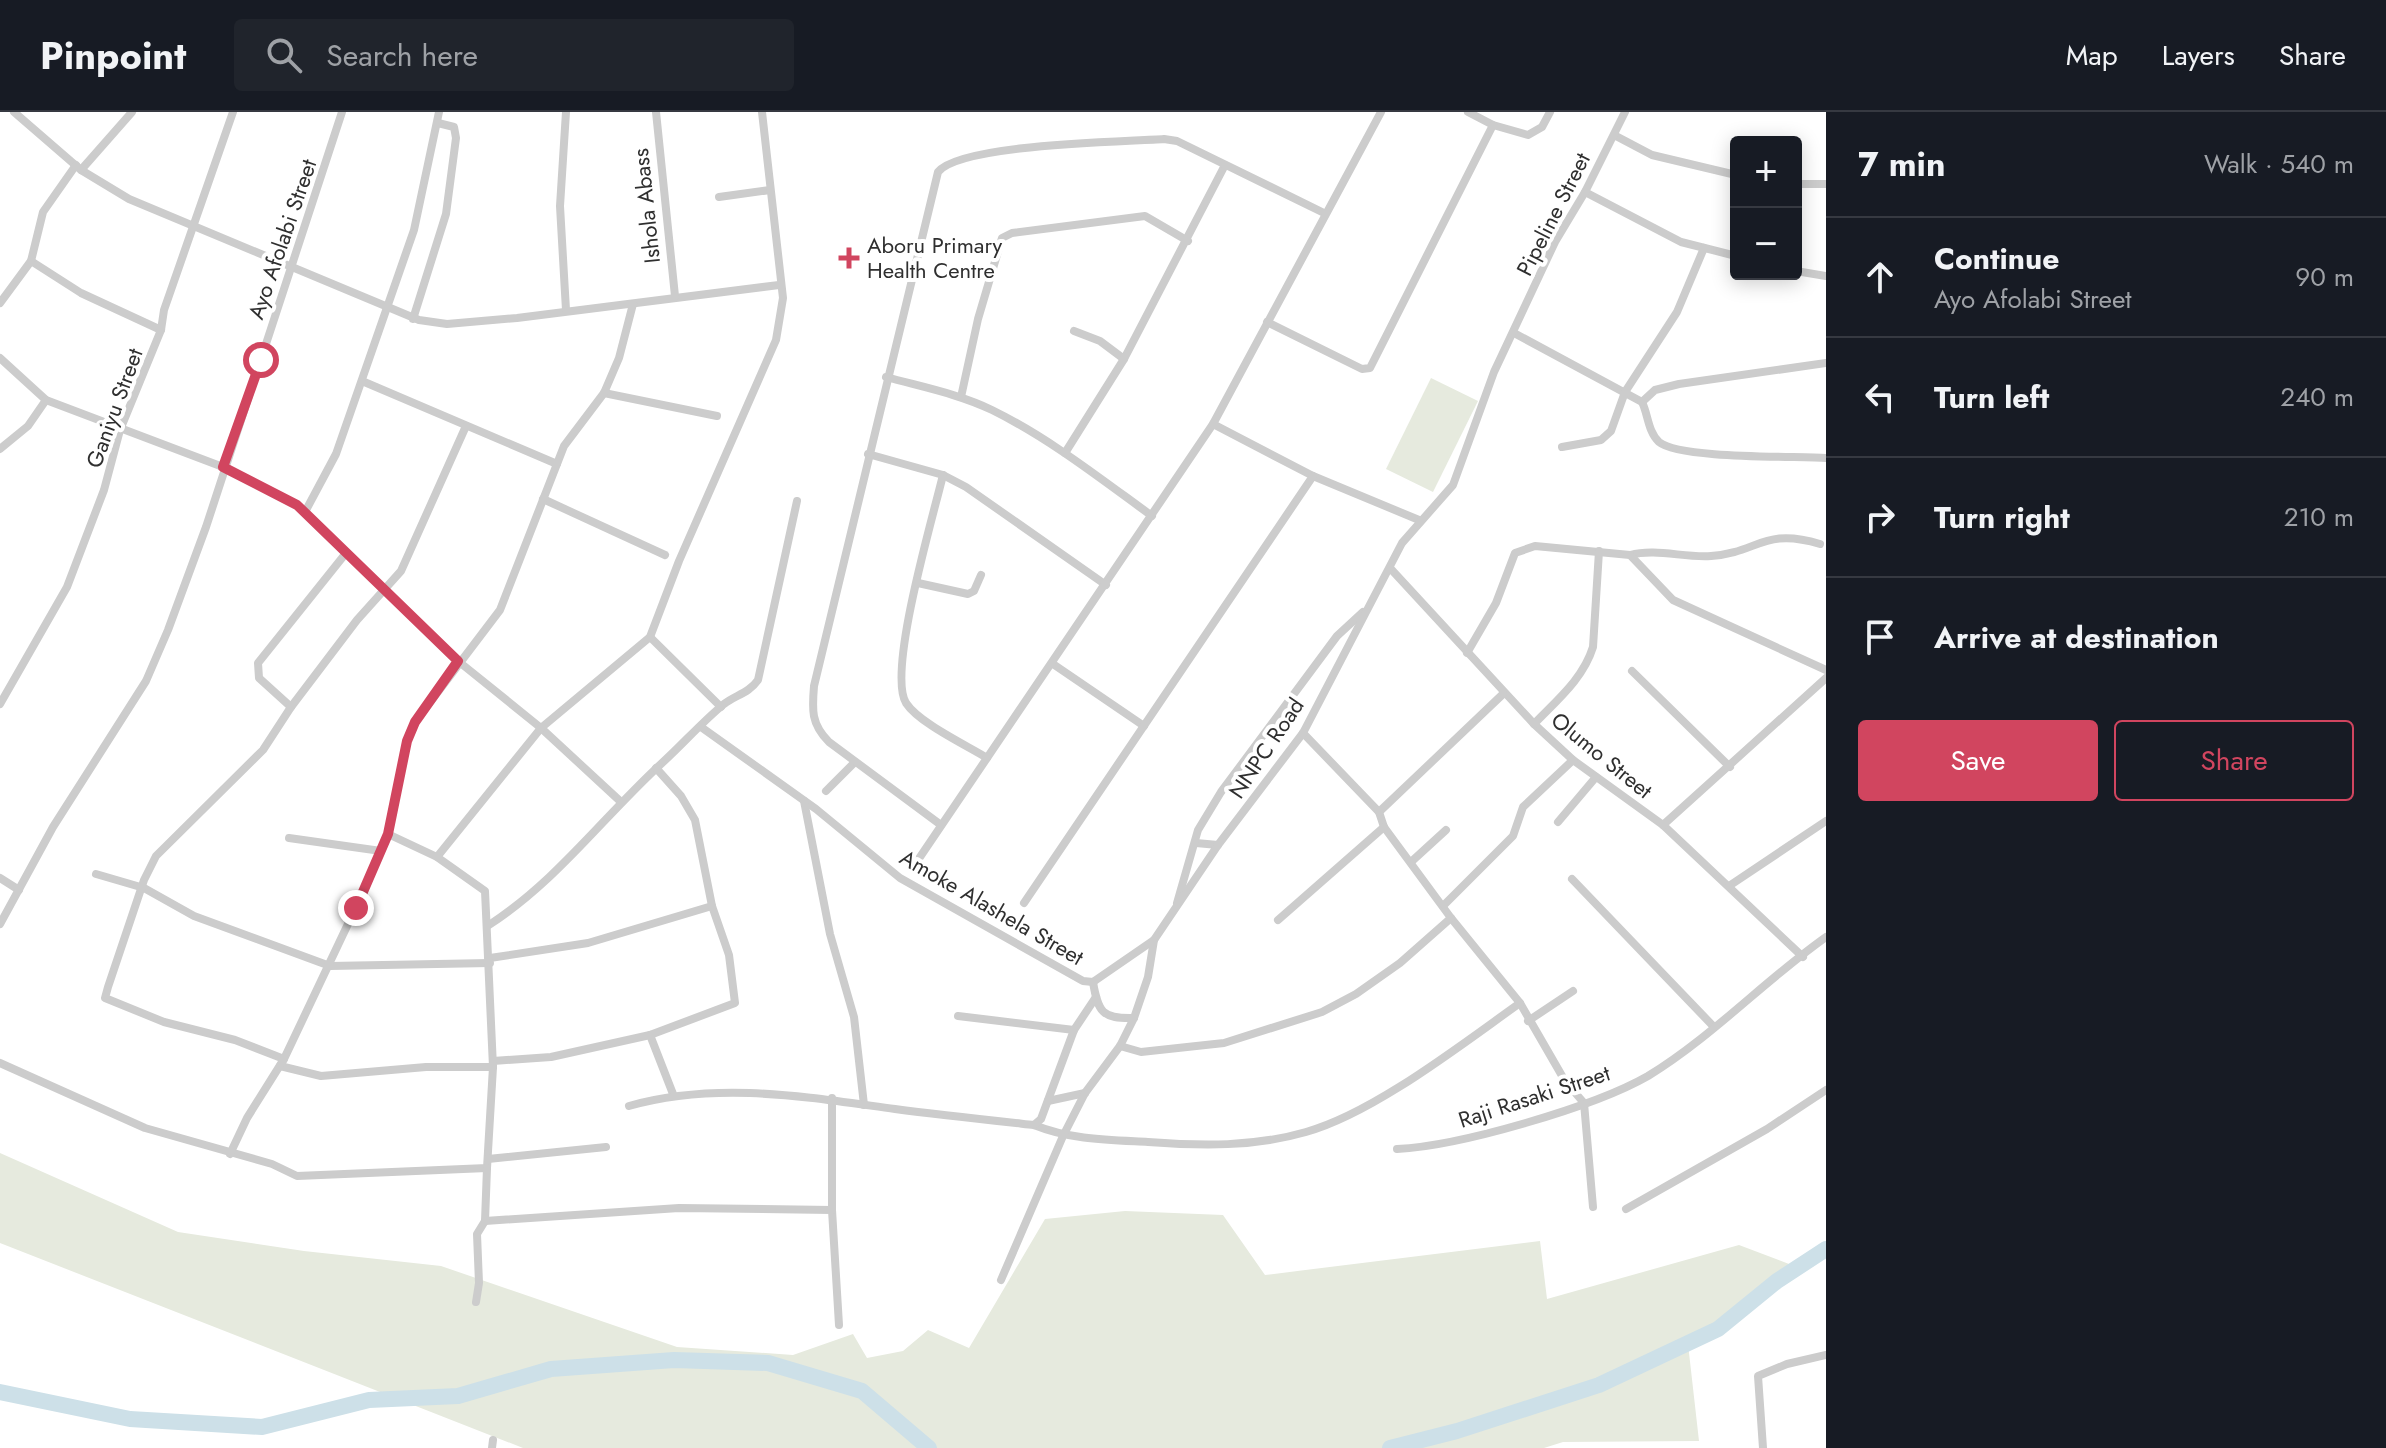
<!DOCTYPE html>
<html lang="en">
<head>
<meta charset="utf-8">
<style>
	body { margin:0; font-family:Jost,sans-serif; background:#20242c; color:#f1f3f6 }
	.controls { position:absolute; right:24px; top:24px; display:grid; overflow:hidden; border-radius:8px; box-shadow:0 4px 20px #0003 }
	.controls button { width:72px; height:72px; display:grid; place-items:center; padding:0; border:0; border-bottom:2px solid #363941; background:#171b24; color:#f1f3f6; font:40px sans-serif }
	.stop { position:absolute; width:24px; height:24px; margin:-18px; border:6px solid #d1455f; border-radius:50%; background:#fff }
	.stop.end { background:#d1455f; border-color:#fff; box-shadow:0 2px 8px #0008 }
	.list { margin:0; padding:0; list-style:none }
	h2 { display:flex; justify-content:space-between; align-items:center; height:104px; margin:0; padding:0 32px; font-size:34px }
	h2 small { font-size:26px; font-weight:400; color:#9ea1a6 }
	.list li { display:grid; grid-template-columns:52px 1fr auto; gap:24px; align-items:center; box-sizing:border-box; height:120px; padding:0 32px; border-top:2px solid #363941 }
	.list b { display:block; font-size:30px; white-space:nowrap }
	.list p { margin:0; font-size:26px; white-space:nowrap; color:#9ea1a6 }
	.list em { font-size:26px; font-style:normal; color:#9ea1a6 }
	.actions { display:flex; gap:16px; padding:24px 32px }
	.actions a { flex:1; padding:18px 0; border:2px solid #d1455f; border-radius:8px; text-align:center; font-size:28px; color:#d1455f }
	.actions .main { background:#d1455f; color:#fff }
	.icon { flex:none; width:44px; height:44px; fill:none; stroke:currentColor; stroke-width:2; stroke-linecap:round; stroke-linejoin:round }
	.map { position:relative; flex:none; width:1826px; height:1336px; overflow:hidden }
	header { display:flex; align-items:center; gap:48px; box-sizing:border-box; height:112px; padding:0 40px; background:#171b24; border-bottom:2px solid #363941 }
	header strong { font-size:38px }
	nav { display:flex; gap:44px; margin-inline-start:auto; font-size:28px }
	.search { width:560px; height:72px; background:#20242c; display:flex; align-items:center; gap:20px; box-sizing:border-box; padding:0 28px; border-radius:8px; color:#9ea1a6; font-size:30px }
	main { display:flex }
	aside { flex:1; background:#171b24 }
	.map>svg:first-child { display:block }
	.green { fill:#e6eade }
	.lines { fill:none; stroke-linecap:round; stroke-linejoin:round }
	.river { stroke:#cde0e8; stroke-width:16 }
	.minor { stroke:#ccc; stroke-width:8 }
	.route { stroke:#d1455f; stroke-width:10 }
	.poi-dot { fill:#d1455f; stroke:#fff; stroke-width:3 }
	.labels { text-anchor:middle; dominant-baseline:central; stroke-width:8; stroke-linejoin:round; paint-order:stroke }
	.street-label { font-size:22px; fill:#2f2f2f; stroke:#fff }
	.poi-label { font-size:22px; fill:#2f2f2f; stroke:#fff; text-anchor:start }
</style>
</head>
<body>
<header>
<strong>Pinpoint</strong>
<div class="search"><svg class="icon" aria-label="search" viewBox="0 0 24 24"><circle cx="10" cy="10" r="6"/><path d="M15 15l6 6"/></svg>Search here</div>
<nav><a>Map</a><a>Layers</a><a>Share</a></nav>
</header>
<main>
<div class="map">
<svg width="1826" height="1336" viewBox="0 0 1826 1336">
	<rect width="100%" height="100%" fill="#fff"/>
	<g class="green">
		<polygon points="1431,266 1478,289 1433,380 1386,357"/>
		<polygon points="0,1041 178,1120 304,1139 441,1154 677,1235 793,1243 853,1222 867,1246 903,1239 928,1218 969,1236 1045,1107 1125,1099 1223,1103 1265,1163 1540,1129 1547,1187 1739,1133 1802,1157 1688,1232 1699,1329 1563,1330 1544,1336 523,1336 0,1131"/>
	</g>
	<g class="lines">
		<g class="river">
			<polyline points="0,1280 130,1307 262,1315 369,1288 458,1284 551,1257 674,1248 768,1251 862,1279 929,1336"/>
			<polyline points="1390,1336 1457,1319 1599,1273 1718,1217 1777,1169 1826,1137"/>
		</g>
		<g class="minor">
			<polyline points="14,0 81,58 129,87 419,208 447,212 517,206 779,173"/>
			<polyline points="656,0 675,184"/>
			<polyline points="1468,0 1493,13 1528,23 1542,15 1550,0"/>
			<polyline points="1614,23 1652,43 1736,63"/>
			<polyline points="81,58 132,0"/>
			<polyline points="1796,72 1826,72"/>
			<polyline points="1585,80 1681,130 1736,144"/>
			<polyline points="719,85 770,78"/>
			<polyline points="31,149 81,181 161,218"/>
			<polyline points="1796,159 1826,164"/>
			<polyline points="0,191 31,149 43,100 76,53"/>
			<polyline points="566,198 560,94 566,0"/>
			<polyline points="413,207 446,102 456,26 454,15 438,11"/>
			<polyline points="1267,210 1362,257 1370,256 1493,13"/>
			<polyline points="1074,219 1100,229 1124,247"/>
			<path d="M1514,221L1642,290C1648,302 1648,320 1659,330C1679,347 1795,344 1826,346"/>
			<polyline points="0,246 46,288 223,355 297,393 458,549 541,616 620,689"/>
			<path d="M886,265C922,275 959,282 992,298C1049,326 1101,367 1152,404"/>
			<polyline points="362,269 557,352"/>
			<polyline points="604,281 717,304"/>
			<polyline points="961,285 978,207 1002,126 1012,121 1145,104 1188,129"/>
			<polyline points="1642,290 1655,278 1679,272 1826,251"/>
			<polyline points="1213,312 1313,364 1419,408"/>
			<polyline points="1562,335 1601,328 1611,319 1625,280 1677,200 1704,136"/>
			<polyline points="0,337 28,314 46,288"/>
			<polyline points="1065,341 1124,247 1225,53"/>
			<polyline points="868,342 943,363 966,375 1106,473"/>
			<path d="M943,363C933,405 887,560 906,591C919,611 966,633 987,646"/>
			<polyline points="543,387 665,443"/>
			<polyline points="305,400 336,342 414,118 439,0"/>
			<path d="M1630,443C1656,436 1684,446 1711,444C1758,441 1763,415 1820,432"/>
			<polyline points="1390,456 1534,612 1573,648 1663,713 1803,845"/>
			<polyline points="918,471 968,482 974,479 981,463"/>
			<polyline points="650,525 721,595"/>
			<polyline points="1467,541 1496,491 1515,441 1535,434 1630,443 1673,488 1826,558"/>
			<polyline points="1053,552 1144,614"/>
			<polyline points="1632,559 1730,655"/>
			<polyline points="0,592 67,475 104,378 120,318 161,218 164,198 233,0"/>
			<polyline points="291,595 259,566 258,551 346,441"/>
			<path d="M1534,612C1557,588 1583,567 1593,535L1599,439"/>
			<polyline points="701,615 816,697 900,766 1083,869 1093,870 1154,828"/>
			<polyline points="1303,621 1379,700 1384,715 1451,806 1520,891 1565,969 1584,991 1593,1095"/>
			<polyline points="826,679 855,650"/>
			<polyline points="804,689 830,822 854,905 864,993"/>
			<polyline points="1379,700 1503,582"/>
			<polyline points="1558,710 1596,665"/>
			<path d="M941,713L829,630C811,612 812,598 814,574L938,60C960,32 1121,30 1164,27L1177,29L1324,101"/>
			<polyline points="1663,713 1826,566"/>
			<polyline points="289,726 381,739"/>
			<polyline points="1196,731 1218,733"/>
			<polyline points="437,745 541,616 650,525 679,449 776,228 783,186 762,0"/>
			<polyline points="918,748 1213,312 1381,0"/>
			<polyline points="1411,750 1446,718"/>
			<polyline points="96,762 144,776 194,804 330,854 490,851"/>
			<polyline points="0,766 19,778"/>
			<polyline points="1572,767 1714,915"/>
			<polyline points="1729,774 1826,709"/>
			<polyline points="1024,791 1313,364"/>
			<polyline points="1177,791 1198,718 1221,680 1337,524 1363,500"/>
			<polyline points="1444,793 1513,724 1523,695 1573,648"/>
			<polyline points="1278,808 1384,715"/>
			<polyline points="0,812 53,715 146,569 168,518 206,415 342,0"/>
			<path d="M489,813C557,769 603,705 662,651C683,632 702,610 724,592C736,583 749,581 758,568L797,389"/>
			<polyline points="490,846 588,831 712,794"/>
			<path d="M1093,870C1098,900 1102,907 1134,906"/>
			<polyline points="958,904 1074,918"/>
			<polyline points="1528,909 1573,879"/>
			<polyline points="650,923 673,982"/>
			<polyline points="1120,934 1141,940 1224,931 1322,900 1356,882 1400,851 1451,806"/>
			<polyline points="284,947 235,928 164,910 105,886 108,875 144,768 156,744 263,638 291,595 357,508 401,459 466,314"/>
			<polyline points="493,949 551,945 650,923 735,891 729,843 712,794 695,708 681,684 656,656"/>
			<polyline points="0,951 145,1016 272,1052 297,1064 487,1056 493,955 485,779 437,745 388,722"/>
			<polyline points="280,954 321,964 426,955 493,955"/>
			<polyline points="832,986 832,1098 839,1213"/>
			<polyline points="1048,989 1085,981"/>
			<path d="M629,994C718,969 806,985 895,997C941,1003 988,1008 1034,1013C1071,1028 1109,1028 1148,1030C1202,1034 1254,1035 1306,1020C1374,1001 1462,932 1520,891"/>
			<polyline points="1034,1013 1041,1007 1074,918 1096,885"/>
			<path d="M1397,1037C1459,1034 1594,995 1648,964C1712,925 1765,868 1826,825"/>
			<polyline points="230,1042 247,1006 284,947 366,774 388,722 407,629 415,610 500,498 564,334 604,281 619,246 633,192"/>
			<polyline points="488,1047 606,1035"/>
			<polyline points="1626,1097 1767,1017 1826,978"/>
			<polyline points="485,1109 679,1096 832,1098"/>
			<polyline points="1001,1168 1063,1024 1085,981 1120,934 1134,906 1148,865 1154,828 1218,733 1303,621 1402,431 1453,373 1494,260 1555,130 1585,80 1625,0"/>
			<polyline points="476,1190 479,1171 477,1122 485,1109 487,1056"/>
			<polyline points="492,1336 493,1328"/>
			<polyline points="1763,1336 1758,1264 1787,1252 1826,1243"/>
		</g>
	</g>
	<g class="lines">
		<polyline class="route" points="261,248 223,355 297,393 458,549 415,610 407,629 388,722 356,796"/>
	</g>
	<path class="poi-dot" d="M845 134h8v8h8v8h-8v8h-8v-8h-8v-8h8z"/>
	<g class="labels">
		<g class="street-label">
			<text transform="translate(646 94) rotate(-96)">Ishola Abass</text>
			<text transform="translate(1553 102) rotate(-63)">Pipeline Street</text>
			<text transform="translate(282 127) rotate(-71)">Ayo Afolabi Street</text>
			<text transform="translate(114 296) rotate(-70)">Ganiyu Street</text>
			<text transform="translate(1266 636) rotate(-56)">NNPC Road</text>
			<text transform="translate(1602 643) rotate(39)">Olumo Street</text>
			<text transform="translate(992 795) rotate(30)">Amoke Alashela Street</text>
			<text transform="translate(1534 984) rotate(-18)">Raji Rasaki Street</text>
		</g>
		<g class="poi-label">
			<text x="867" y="133">Aboru Primary<tspan x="867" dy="25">Health Centre</tspan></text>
		</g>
	</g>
</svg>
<div class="controls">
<button>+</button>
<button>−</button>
</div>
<div class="stop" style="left:261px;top:248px"></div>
<div class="stop end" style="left:356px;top:796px"></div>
</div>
<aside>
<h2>7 min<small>Walk · 540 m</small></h2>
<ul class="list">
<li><svg class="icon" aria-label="ahead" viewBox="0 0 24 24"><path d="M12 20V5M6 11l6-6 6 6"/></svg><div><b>Continue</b><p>Ayo Afolabi Street</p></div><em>90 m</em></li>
<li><svg class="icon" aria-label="left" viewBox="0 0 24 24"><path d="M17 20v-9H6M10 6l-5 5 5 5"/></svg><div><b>Turn left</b></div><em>240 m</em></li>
<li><svg class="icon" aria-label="right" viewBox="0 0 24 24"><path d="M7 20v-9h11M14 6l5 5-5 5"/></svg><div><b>Turn right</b></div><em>210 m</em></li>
<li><svg class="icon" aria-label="arrive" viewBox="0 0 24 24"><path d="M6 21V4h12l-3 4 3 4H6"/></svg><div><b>Arrive at destination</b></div></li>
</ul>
<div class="actions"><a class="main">Save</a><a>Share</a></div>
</aside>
</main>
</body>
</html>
